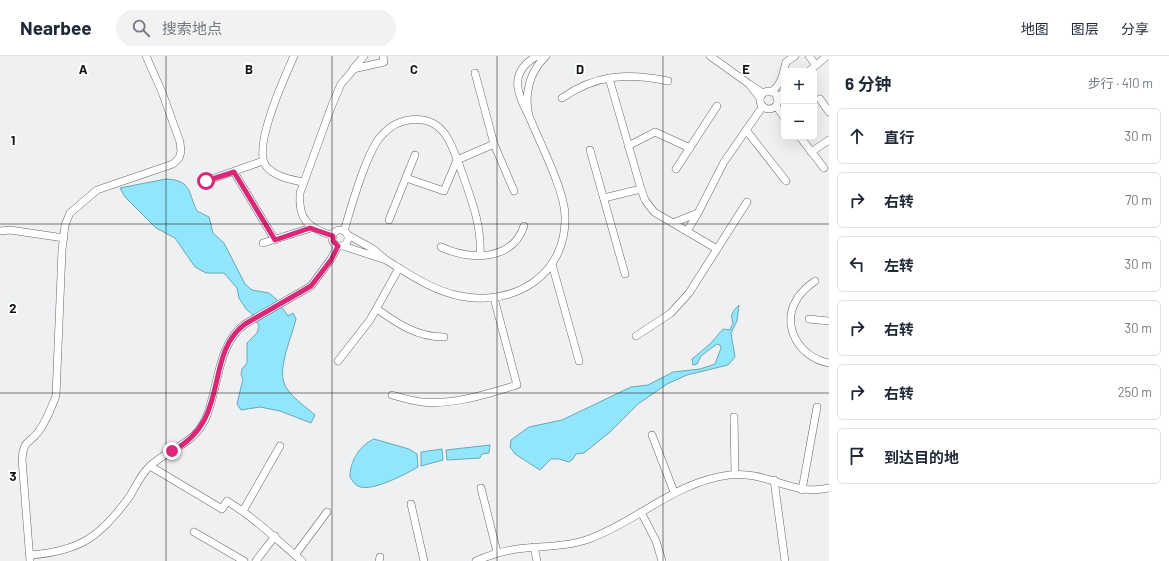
<!DOCTYPE html>
<html lang="zh">
<head>
<meta charset="utf-8">
<style>
	body { margin:0; font-family:Barlow,"Noto Sans SC",sans-serif; background:#f2f2f3; color:#1f2937 }
	.controls { position:absolute; right:12px; top:12px; display:grid; overflow:hidden; border-radius:6px; box-shadow:0 4px 16px #0002 }
	.controls button { width:36px; height:36px; display:grid; place-items:center; padding:0; border:0; border-bottom:1px solid #e0e1e3; background:#fff; color:#1f2937; font:20px sans-serif }
	.stop { position:absolute; width:12px; height:12px; margin:-9px; border:3px solid #db2777; border-radius:50%; background:#fff }
	.stop.end { background:#db2777; border-color:#fff; box-shadow:0 1px 4px #0008 }
	.list { margin:0; padding:0; list-style:none }
	h2 { display:flex; justify-content:space-between; align-items:center; height:52px; margin:0; padding:0 16px; font-size:17px }
	h2 small { font-size:13px; font-weight:400; color:#747a83 }
	.list li { display:grid; grid-template-columns:26px 1fr auto; gap:12px; align-items:center; box-sizing:border-box; height:56px; margin:0 8px 8px; padding:0 8px; border:1px solid #e0e1e3; border-radius:6px }
	.list b { display:block; font-size:15px; white-space:nowrap }
	.list em { font-size:13px; font-style:normal; color:#747a83 }
	.icon { flex:none; width:22px; height:22px; fill:none; stroke:currentColor; stroke-width:2; stroke-linecap:round; stroke-linejoin:round }
	.map { position:relative; flex:none; width:829px; height:505px; overflow:hidden }
	header { display:flex; align-items:center; gap:24px; box-sizing:border-box; height:56px; padding:0 20px; background:#fff; border-bottom:1px solid #e0e1e3 }
	header strong { font-size:19px }
	nav { display:flex; gap:22px; margin-inline-start:auto; font-size:14px }
	.search { width:280px; height:36px; background:#f2f2f3; display:flex; align-items:center; gap:10px; box-sizing:border-box; padding:0 14px; border-radius:22px; color:#747a83; font-size:15px }
	main { display:flex }
	aside { flex:1; background:#fff }
	.map>svg:first-child { display:block }
	.water { fill:#91e6fb; stroke:#6ba7b6 }
	.lines { fill:none; stroke-linecap:round; stroke-linejoin:round }
	.minor-casing { stroke:#656668; stroke-width:8 }
	.minor { stroke:#fff; stroke-width:7 }
	.route { stroke:#db2777; stroke-width:5 }
	.grid { fill:none; stroke:#131314; stroke-width:1; stroke-opacity:0.55 }
	.grid-label { font-size:13px; text-anchor:middle; font-weight:bold; fill:#131314; stroke:#fcfeff; stroke-width:4; stroke-linejoin:round; paint-order:stroke }
</style>
</head>
<body>
<header>
<strong>Nearbee</strong>
<div class="search"><svg class="icon" aria-label="search" viewBox="0 0 24 24"><circle cx="10" cy="10" r="6"/><path d="M15 15l6 6"/></svg>搜索地点</div>
<nav><a>地图</a><a>图层</a><a>分享</a></nav>
</header>
<main>
<div class="map">
<svg width="829" height="505" viewBox="0 0 829 505">
	<rect width="100%" height="100%" fill="#eef0f2"/>
	<g class="water">
		<path d="M166,123C192,124 188,137 197,155L209,161L213,177L224,187L245,228L252,234L269,237L276,243L288,260L293,257L296,263C292,280 278,311 284,327C289,340 305,350 315,359L311,367L280,355L260,351L241,354L237,348L243,323L241,319L242,313L247,307V287L257,277L259,270L253,259L246,253L239,242L237,232L224,217H206L195,211L175,182L156,172L125,141L120,132Z"/>
		<path d="M739,249L737,265L731,277L735,301L728,309L687,319L667,328L638,348L610,376L584,397L576,398L573,403L569,406L559,403H551L540,414L515,398L510,391L511,384L529,371L562,364L631,331L648,329L673,316L700,313L715,308L721,292L720,289L717,288L701,300L697,308L693,309L692,303L710,288L723,273L730,274L733,267C730,258 732,256 739,249Z"/>
		<path d="M374,383L409,393L417,398L418,411C406,418 370,437 358,430C354,428 352,424 350,421C350,405 359,390 374,383Z"/>
		<polygon points="490,389 489,397 482,398 480,402 447,404 446,394"/>
		<polygon points="442,393 443,404 421,410 421,396"/>
	</g>
	<g class="lines">
		<defs>
			<g id="minor">
				<path d="M294,0C285,20 252,92 266,110C275,121 290,123 302,126"/>
				<polyline points="364,0 353,13 384,6 383,0"/>
				<path d="M537,0C509,16 516,36 529,60C524,39 529,16 546,0"/>
				<polyline points="710,0 749,28"/>
				<polyline points="809,0 816,9"/>
				<polyline points="809,15 827,0"/>
				<polyline points="475,17 494,88 514,135"/>
				<polyline points="609,22 641,133 645,144 654,156 717,193"/>
				<circle cx="769" cy="44" r="9"/>
				<path d="M771,36C782,28 783,18 786,6L795,0"/>
				<path d="M562,42C596,18 629,17 668,25"/>
				<polyline points="760,42 749,28 763,37"/>
				<polyline points="777,42 784,36"/>
				<polyline points="820,43 829,56"/>
				<polyline points="776,50 784,61"/>
				<polyline points="746,74 786,125"/>
				<polyline points="800,81 824,112"/>
				<polyline points="628,90 655,76 690,92"/>
				<polyline points="590,94 625,218"/>
				<polyline points="811,96 829,84"/>
				<polyline points="676,113 717,50"/>
				<polyline points="234,116 275,184"/>
				<polyline points="406,122 444,135 457,104 494,88"/>
				<polyline points="206,125 263,105"/>
				<polyline points="604,142 641,133"/>
				<polyline points="698,157 724,106 763,50"/>
				<polyline points="389,164 415,99"/>
				<polyline points="673,167 698,157 687,175"/>
				<circle cx="340" cy="182" r="8"/>
				<polyline points="0,175 10,174 64,182"/>
				<path d="M344,175C351,152 366,96 382,79C398,61 429,56 445,78C452,88 456,100 460,111C470,140 482,168 480,199"/>
				<path d="M333,180C308,172 298,164 300,137L332,49L341,28L354,13"/>
				<polyline points="263,187 311,172"/>
				<polyline points="343,190 386,204 373,193 348,179"/>
				<path d="M441,191C469,204 512,206 524,170"/>
				<path d="M386,204C409,218 433,235 460,240C514,251 567,219 565,160C565,135 539,85 529,60"/>
				<polyline points="552,208 579,305"/>
				<path d="M815,225C808,230 801,236 797,243C780,270 800,302 829,307"/>
				<path d="M377,253C398,268 417,281 444,281"/>
				<polyline points="809,263 829,265"/>
				<polyline points="636,280 671,257 689,237 747,146"/>
				<polyline points="338,305 370,264 399,212"/>
				<path d="M392,339C402,342 412,345 422,346C455,349 486,338 517,329L494,242"/>
				<polyline points="734,361 735,418"/>
				<polyline points="652,379 674,436"/>
				<path d="M150,410L222,453L227,445C255,462 277,484 302,505"/>
				<polyline points="774,424 785,505"/>
				<polyline points="481,432 497,496"/>
				<polyline points="802,434 817,351"/>
				<polyline points="411,448 424,505"/>
				<polyline points="243,455 280,390"/>
				<polyline points="641,456 656,485 662,505"/>
				<polyline points="194,476 244,505"/>
				<polyline points="534,491 537,505"/>
				<path d="M31,499C81,495 101,480 130,440C136,430 141,418 150,410C169,392 192,390 205,364C219,334 216,289 245,268L311,230L331,203L338,190"/>
				<polyline points="295,499 327,456"/>
				<path d="M30,505L22,403C24,382 29,389 39,375C47,364 51,352 56,340L62,194L65,169L70,157L97,134L173,108L179,102L181,96L180,86L162,36L146,0"/>
				<polyline points="256,505 275,480"/>
				<polyline points="379,505 380,501"/>
				<path d="M476,505C490,499 502,495 517,493C541,490 566,491 589,483C638,465 675,426 729,419C767,414 793,441 829,432"/>
			</g>
		</defs>
		<use href="#minor" class="minor-casing"/>
		<use href="#minor" class="minor"/>
	</g>
	<g class="lines">
		<path class="route" d="M172,395C232,364 203,299 245,268L311,230L331,204L338,190L333,185V180L310,172L275,184L234,116L206,125"/>
	</g>
	<path class="grid" d="M166,0V505M332,0V505M497,0V505M663,0V505M0,168H829M0,337H829"/>
	<g class="grid-label">
		<text x="83" y="18">A</text>
		<text x="249" y="18">B</text>
		<text x="414" y="18">C</text>
		<text x="580" y="18">D</text>
		<text x="746" y="18">E</text>
		<text x="13" y="89">1</text>
		<text x="13" y="257">2</text>
		<text x="13" y="425">3</text>
	</g>
</svg>
<div class="controls">
<button>+</button>
<button>−</button>
</div>
<div class="stop" style="left:206px;top:125px"></div>
<div class="stop end" style="left:172px;top:395px"></div>
</div>
<aside>
<h2>6 分钟<small>步行 · 410 m</small></h2>
<ul class="list">
<li><svg class="icon" aria-label="ahead" viewBox="0 0 24 24"><path d="M12 20V5M6 11l6-6 6 6"/></svg><div><b>直行</b></div><em>30 m</em></li>
<li><svg class="icon" aria-label="right" viewBox="0 0 24 24"><path d="M7 20v-9h11M14 6l5 5-5 5"/></svg><div><b>右转</b></div><em>70 m</em></li>
<li><svg class="icon" aria-label="left" viewBox="0 0 24 24"><path d="M17 20v-9H6M10 6l-5 5 5 5"/></svg><div><b>左转</b></div><em>30 m</em></li>
<li><svg class="icon" aria-label="right" viewBox="0 0 24 24"><path d="M7 20v-9h11M14 6l5 5-5 5"/></svg><div><b>右转</b></div><em>30 m</em></li>
<li><svg class="icon" aria-label="right" viewBox="0 0 24 24"><path d="M7 20v-9h11M14 6l5 5-5 5"/></svg><div><b>右转</b></div><em>250 m</em></li>
<li><svg class="icon" aria-label="arrive" viewBox="0 0 24 24"><path d="M6 21V4h12l-3 4 3 4H6"/></svg><div><b>到达目的地</b></div></li>
</ul>
</aside>
</main>
</body>
</html>
